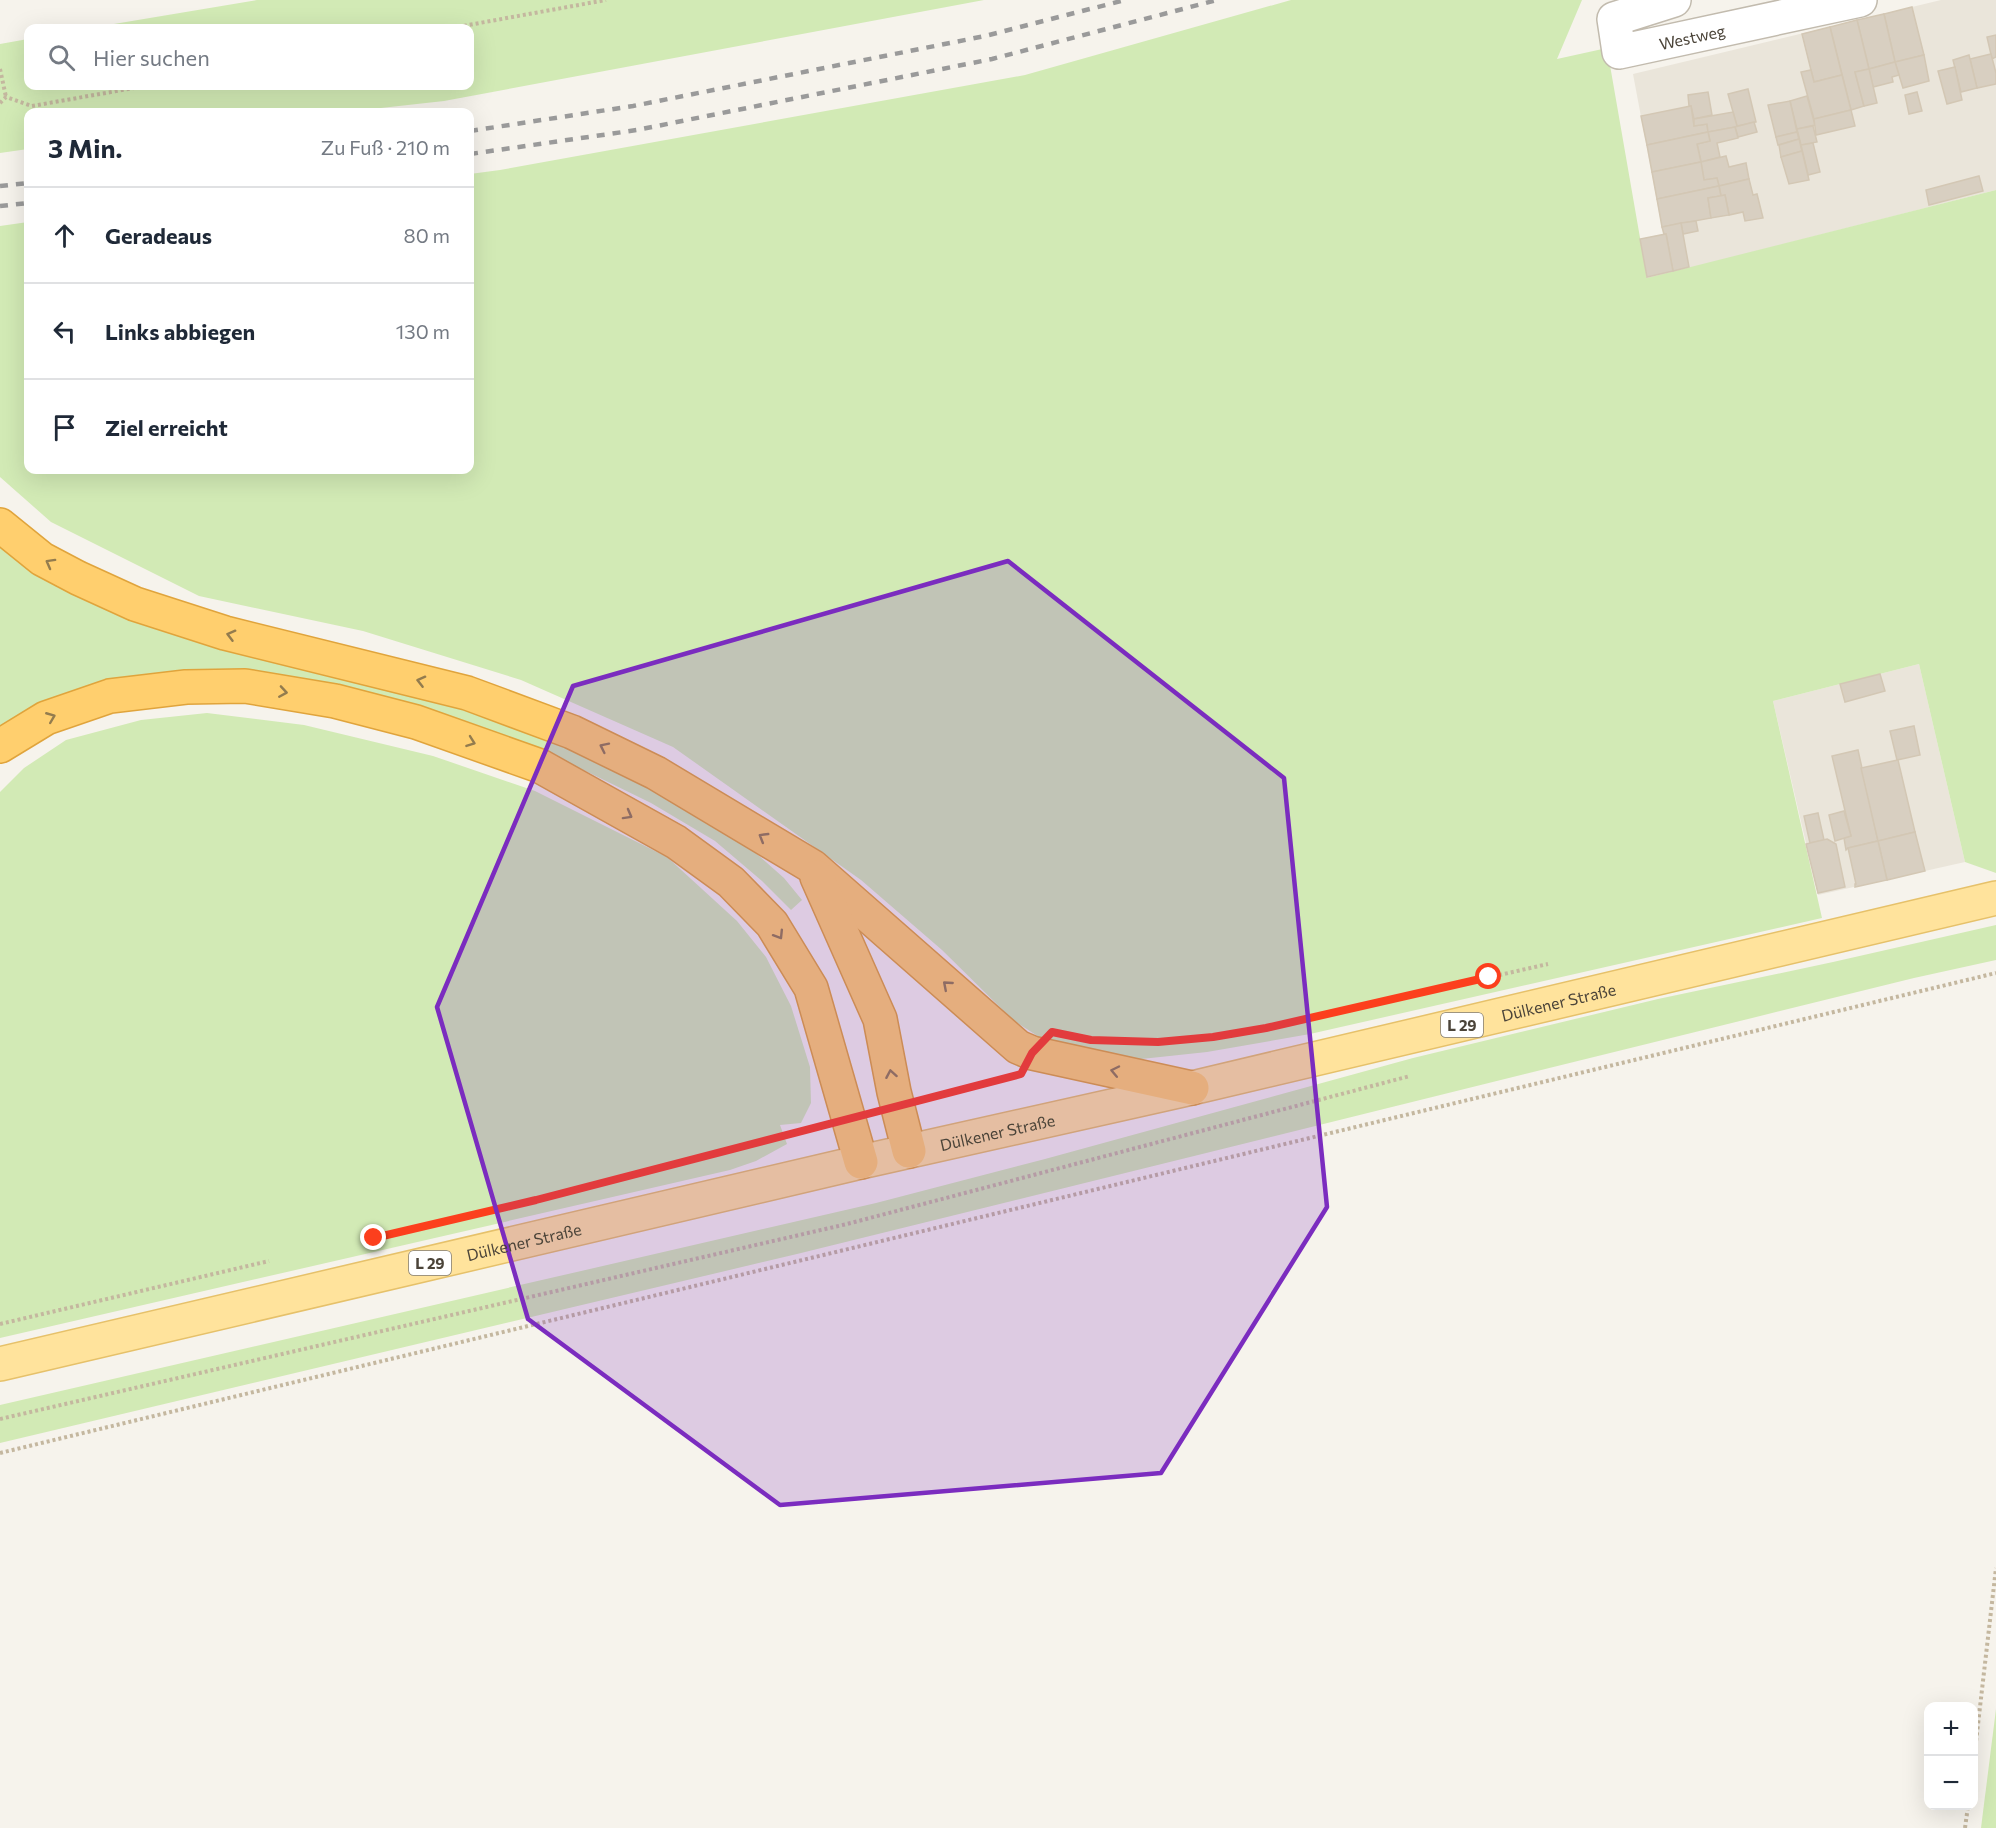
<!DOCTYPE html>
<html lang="de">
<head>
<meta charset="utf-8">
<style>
	body { margin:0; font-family:Commissioner,sans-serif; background:#f6f6f7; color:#1f2937 }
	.controls { position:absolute; right:18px; bottom:18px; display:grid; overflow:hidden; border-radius:12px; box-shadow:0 6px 24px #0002 }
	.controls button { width:54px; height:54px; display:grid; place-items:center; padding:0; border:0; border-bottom:2px solid #e0e1e3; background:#fff; color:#1f2937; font:30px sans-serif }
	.stop { position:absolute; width:18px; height:18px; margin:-14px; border:4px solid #fc3f1d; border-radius:50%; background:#fff }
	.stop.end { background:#fc3f1d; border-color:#fff; box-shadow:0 2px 6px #0008 }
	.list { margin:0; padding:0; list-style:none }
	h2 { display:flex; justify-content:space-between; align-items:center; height:78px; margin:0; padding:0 24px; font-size:26px }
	h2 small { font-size:20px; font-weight:400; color:#747a83 }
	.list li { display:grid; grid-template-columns:39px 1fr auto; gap:18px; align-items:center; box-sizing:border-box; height:96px; padding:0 24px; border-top:2px solid #e0e1e3 }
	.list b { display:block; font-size:22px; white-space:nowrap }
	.list em { font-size:20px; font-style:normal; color:#747a83 }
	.icon { flex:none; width:33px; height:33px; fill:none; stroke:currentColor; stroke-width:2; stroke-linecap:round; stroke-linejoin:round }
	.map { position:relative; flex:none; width:1996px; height:1828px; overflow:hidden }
	.search { position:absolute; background:#fff; box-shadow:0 6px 24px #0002; left:24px; top:24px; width:450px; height:66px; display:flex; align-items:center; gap:15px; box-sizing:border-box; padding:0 21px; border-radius:12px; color:#747a83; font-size:22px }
	.panel { position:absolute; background:#fff; box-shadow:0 6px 24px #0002; left:24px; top:108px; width:450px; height:366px; border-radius:12px }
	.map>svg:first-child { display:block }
	.residential { fill:#eae5da }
	.green { fill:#d2eab5 }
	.building { fill:#d8cfc1; stroke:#d3c7b4; stroke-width:1.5 }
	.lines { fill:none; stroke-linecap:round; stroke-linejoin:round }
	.minor-casing { stroke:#c2bbae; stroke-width:36 }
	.major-casing { stroke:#e6c16a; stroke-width:36 }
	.highway-casing { stroke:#e0a43c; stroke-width:36 }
	.path { stroke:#c4b79f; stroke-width:4; stroke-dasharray:3 3; stroke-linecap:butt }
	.minor { stroke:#fff; stroke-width:33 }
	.major { stroke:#ffe39c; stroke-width:33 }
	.highway { stroke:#ffcf6e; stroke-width:33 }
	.rail { stroke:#9a9a9a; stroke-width:4.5; stroke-dasharray:8 8; stroke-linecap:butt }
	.oneway { stroke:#937c4e }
	.route { stroke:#fc3f1d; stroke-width:8 }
	.marked { fill:#7b2cbf; fill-opacity:0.2; stroke:#7b2cbf; stroke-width:4.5; stroke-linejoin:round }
	.labels { text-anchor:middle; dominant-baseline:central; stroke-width:6; stroke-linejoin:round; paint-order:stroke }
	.shield { fill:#fff; stroke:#817c74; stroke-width:1.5 }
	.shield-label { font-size:15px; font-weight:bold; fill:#4b4439 }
	.street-label { font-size:16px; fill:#4b4439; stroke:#fff }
</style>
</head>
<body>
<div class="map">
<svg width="1996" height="1828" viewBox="0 0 1996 1828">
	<rect width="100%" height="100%" fill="#f6f3ec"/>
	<g class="residential">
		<polygon points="1941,0 1996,0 1996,190 1647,279 1640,239 1663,234 1633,74"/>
		<polygon points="1919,664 1965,862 1818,895 1773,701"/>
	</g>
	<g class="green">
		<polygon points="257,0 984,0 444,101 345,112 28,112 28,149 0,153 0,44 28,39 28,86 470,86 470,28 90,28"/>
		<polygon points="1291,0 1582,0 1557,59 1607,48 1647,278 1996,190 1996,873 1965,862 1919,664 1773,701 1822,918 1310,1034 1207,1052 1132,1060 1056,1048 1013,1020 942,950 861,880 673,747 521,680 363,631 199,596 51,522 0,477 0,226 28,222 28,470 470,470 470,174 500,170 1025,75"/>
		<polygon points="0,543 72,594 154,628 383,682 558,739 653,787 749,847 784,878 802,900 791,910 762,881 715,841 651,803 557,757 254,677 0,735"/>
		<polygon points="207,713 304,725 433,756 535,791 667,857 737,921 766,957 791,1006 810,1067 811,1103 801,1123 780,1125 787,1144 756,1161 730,1170 0,1338 0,792 24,768 66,740 141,720"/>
		<polygon points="1996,925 1996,960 1914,978 797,1254 0,1443 0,1405 876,1203 1045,1159 1413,1058 1658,999 1833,962"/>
		<polygon points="1996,1709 1996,1828 1981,1828"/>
	</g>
	<g class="building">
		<polygon points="1912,7 1924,55 1895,62 1884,14"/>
		<polygon points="1884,14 1895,62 1869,69 1857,20"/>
		<polygon points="1857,20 1869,69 1855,72 1864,106 1851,110 1830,27"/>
		<polygon points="1830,27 1842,75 1814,82 1802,34"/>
		<polygon points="1996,35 1996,57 1992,59 1987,37"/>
		<polygon points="1991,54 1996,73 1996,84 1977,88 1970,59"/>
		<polygon points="1924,55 1929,81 1903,88 1895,62"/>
		<polygon points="1969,55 1977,88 1961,92 1953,60"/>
		<polygon points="1895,62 1899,75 1892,77 1893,82 1873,87 1869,69"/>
		<polygon points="1955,67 1962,100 1947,104 1938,71"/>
		<polygon points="1869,69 1877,103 1864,106 1855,72"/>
		<polygon points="1811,70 1814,82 1842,75 1851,110 1814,119 1801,72"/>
		<polygon points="1748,89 1756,122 1737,126 1728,94"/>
		<polygon points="1708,92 1712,115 1694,119 1691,106 1689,106 1688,95"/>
		<polygon points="1917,92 1922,111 1909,114 1905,95"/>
		<polygon points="1807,96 1815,125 1797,129 1790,101"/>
		<polygon points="1790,101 1797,132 1776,137 1768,105"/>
		<polygon points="1691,106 1694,126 1707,124 1708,132 1647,145 1641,116"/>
		<polygon points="1851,110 1855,126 1816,135 1814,119"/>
		<polygon points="1733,112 1737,126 1735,127 1708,132 1707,124 1694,126 1694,119"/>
		<polygon points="1754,122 1757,132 1738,137 1735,127"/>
		<polygon points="1813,126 1817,142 1801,145 1797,129"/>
		<polygon points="1735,127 1738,138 1717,143 1720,157 1701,162 1697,144 1710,141 1708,132"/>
		<polygon points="1708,132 1710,141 1697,144 1701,162 1652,172 1647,145"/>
		<polygon points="1797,132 1799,139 1778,145 1776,137"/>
		<polygon points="1799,139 1802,151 1781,157 1779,145"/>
		<polygon points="1813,143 1820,172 1808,175 1801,145"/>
		<polygon points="1802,151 1809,180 1789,184 1781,157"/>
		<polygon points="1726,156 1729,167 1746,163 1749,179 1719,186 1717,178 1704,180 1701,162"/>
		<polygon points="1701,162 1704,180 1717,178 1719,186 1657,199 1652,172"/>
		<polygon points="1979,176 1983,191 1929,205 1926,190"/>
		<polygon points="1749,179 1753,195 1757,194 1763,218 1745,221 1743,212 1729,215 1725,195 1721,196 1719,186"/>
		<polygon points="1719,186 1721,196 1708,198 1711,218 1662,227 1657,199"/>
		<polygon points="1725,195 1729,215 1711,218 1708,198"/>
		<polygon points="1696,221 1698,231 1683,234 1681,223"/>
		<polygon points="1681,223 1689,267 1673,271 1666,234 1664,234 1662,227"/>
		<polygon points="1666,234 1673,271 1647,277 1640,239"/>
		<polygon points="1880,674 1885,691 1845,702 1840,684"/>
		<polygon points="1914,726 1920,755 1897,760 1890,731"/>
		<polygon points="1858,750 1878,841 1848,848 1846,850 1844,838 1851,836 1832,756"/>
		<polygon points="1898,760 1915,832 1878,841 1861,768"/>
		<polygon points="1844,811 1851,836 1835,841 1829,815"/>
		<polygon points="1818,813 1824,840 1810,843 1804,816"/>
		<polygon points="1915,832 1925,871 1887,880 1878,841"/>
		<polygon points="1827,839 1836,844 1845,887 1818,893 1806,844"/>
		<polygon points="1878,841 1887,880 1855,887 1855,884 1856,884 1848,848"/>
	</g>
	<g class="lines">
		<defs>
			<g id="minor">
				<path id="s1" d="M1674,0L1614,19L1619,52L1860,0"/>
			</g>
			<g id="major">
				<path id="s2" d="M0,1364L861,1162L1192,1088L1996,898"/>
			</g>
			<g id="highway">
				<polyline points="0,525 42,559 78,578 135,604 225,633 467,693 572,732 656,773 813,867 1018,1047 1032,1053 1192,1088"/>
				<polyline points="0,746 46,718 110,696 186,687 245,686 335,701 416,722 540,766 676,842 731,882 772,924 811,988 861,1162"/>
				<polyline points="817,877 880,1019 894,1092 909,1151"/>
			</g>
		</defs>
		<use href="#minor" class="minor-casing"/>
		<use href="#major" class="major-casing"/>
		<use href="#highway" class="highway-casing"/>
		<g class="path">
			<polyline points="452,28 606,0"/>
			<polyline points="0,69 6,97"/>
			<polyline points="0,103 6,97 32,106 145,86"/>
			<polyline points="1158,1042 1213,1037 1266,1028 1548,964"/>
			<polyline points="931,1097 1002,1079"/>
			<polyline points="568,1191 814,1127"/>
			<polyline points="0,1324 269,1261"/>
			<polyline points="0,1419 847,1224 1410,1076"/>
			<polyline points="0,1453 1996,973"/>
			<polyline points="1974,1759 1996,1568"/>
			<polyline points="1965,1828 1968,1806"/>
		</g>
		<use href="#minor" class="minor"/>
		<use href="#major" class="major"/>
		<use href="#highway" class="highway"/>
		<g class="rail">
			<polyline points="470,131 633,106 985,36 1125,0"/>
			<polyline points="470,154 637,130 992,59 1217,0"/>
			<polyline points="0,186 28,183"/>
			<polyline points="0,206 28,203"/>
		</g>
	</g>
	<defs><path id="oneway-chevron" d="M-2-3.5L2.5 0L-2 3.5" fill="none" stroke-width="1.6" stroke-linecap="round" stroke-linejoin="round" transform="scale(1.5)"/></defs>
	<g class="oneway">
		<use href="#oneway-chevron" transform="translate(50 563) rotate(-151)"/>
		<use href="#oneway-chevron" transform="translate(231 635) rotate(-165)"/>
		<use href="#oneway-chevron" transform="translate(421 681) rotate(-166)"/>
		<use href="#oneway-chevron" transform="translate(283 692) rotate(9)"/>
		<use href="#oneway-chevron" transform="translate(51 717) rotate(-22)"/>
		<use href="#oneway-chevron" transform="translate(471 742) rotate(20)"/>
		<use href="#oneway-chevron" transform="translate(604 747) rotate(-154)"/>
		<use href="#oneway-chevron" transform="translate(628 815) rotate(29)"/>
		<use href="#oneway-chevron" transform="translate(763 837) rotate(-149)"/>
		<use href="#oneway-chevron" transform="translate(779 935) rotate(58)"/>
		<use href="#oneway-chevron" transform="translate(947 985) rotate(-139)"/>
		<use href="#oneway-chevron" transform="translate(1115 1071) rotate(-168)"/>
		<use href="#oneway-chevron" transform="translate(891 1074) rotate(-100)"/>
	</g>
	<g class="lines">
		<polyline class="route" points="374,1238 536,1200 1021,1074 1032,1053 1052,1032 1091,1040 1158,1042 1213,1037 1266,1028 1489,977"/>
	</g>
	<path class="marked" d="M1008,561L1284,778L1327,1207L1161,1473L780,1505L528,1319L437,1007L573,686Z"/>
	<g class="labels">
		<g class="shield">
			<rect x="1441" y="1013" width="42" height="24" rx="4.5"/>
			<rect x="409" y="1251" width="42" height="24" rx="4.5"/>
		</g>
		<g class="shield-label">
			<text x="1462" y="1025">L 29</text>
			<text x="430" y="1263">L 29</text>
		</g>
		<g class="street-label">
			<text stroke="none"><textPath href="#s1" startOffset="171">Westweg</textPath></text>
			<text stroke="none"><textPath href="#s2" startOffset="1600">Dülkener Straße</textPath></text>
			<text stroke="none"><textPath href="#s2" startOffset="1024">Dülkener Straße</textPath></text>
			<text stroke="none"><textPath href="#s2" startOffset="538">Dülkener Straße</textPath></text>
		</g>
	</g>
</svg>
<div class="controls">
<button>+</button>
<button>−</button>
</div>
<div class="stop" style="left:1489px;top:977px"></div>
<div class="stop end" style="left:374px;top:1238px"></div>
<div class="search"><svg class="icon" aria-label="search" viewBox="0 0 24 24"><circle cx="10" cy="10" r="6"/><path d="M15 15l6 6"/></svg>Hier suchen</div>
<section class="panel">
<h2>3 Min.<small>Zu Fuß · 210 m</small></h2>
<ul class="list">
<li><svg class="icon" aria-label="ahead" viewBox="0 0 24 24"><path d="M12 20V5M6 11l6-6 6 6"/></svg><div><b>Geradeaus</b></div><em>80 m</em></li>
<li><svg class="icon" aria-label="left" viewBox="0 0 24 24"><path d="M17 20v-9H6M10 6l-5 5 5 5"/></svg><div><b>Links abbiegen</b></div><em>130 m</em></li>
<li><svg class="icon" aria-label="arrive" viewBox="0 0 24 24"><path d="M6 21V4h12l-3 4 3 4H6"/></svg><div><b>Ziel erreicht</b></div></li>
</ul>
</section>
</div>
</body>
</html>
